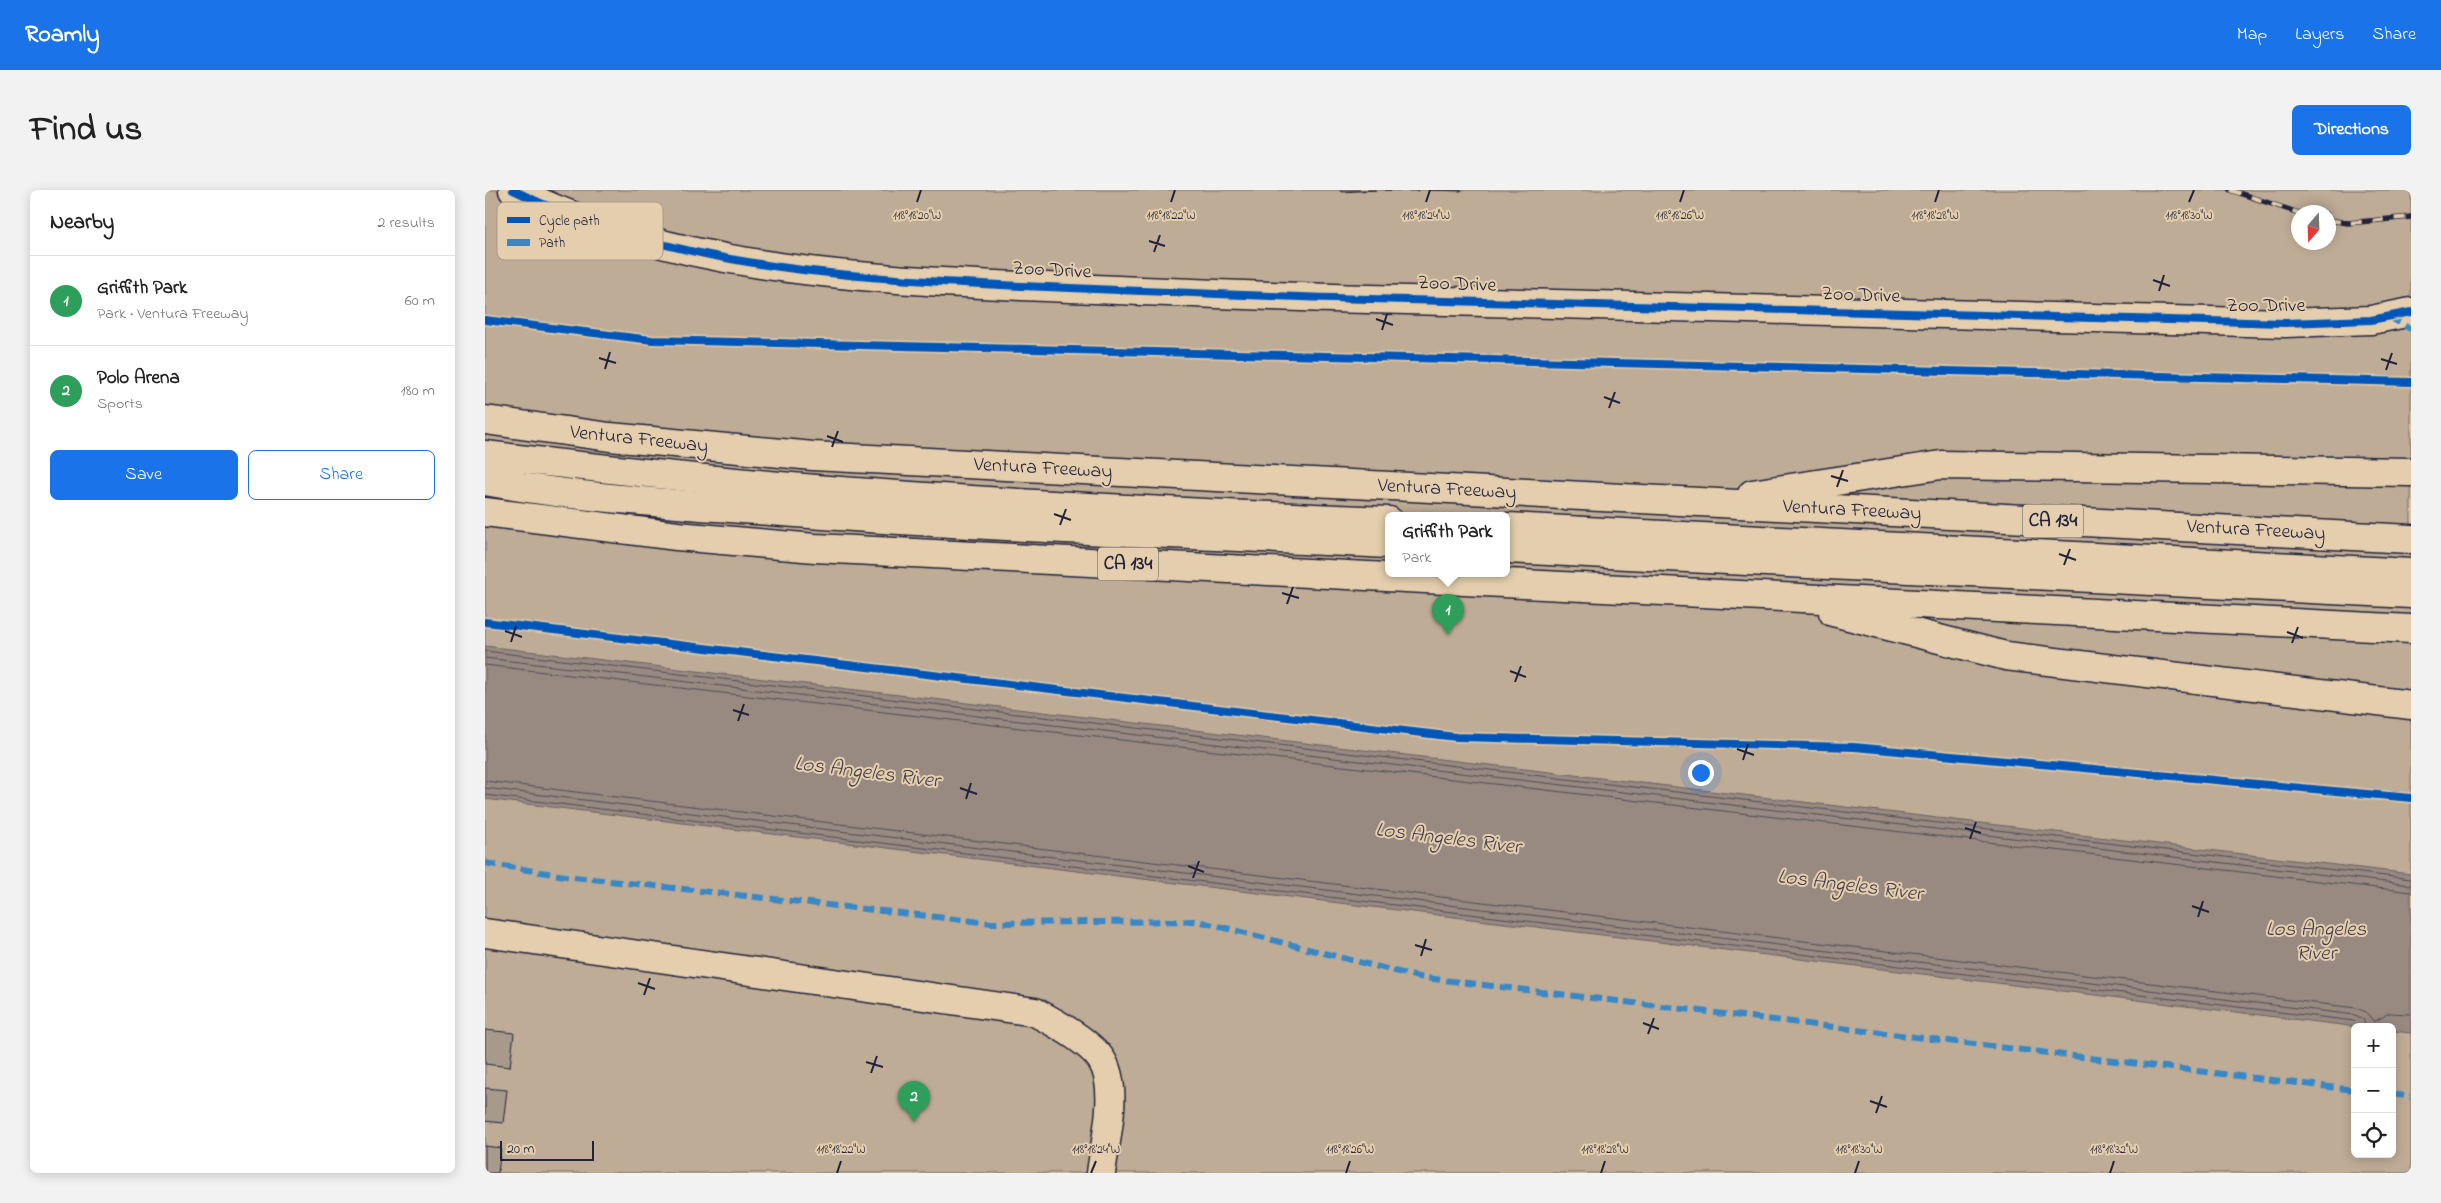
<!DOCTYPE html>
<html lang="en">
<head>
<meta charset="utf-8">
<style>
	body { margin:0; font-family:"Indie Flower",sans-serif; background:#f2f2f2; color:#222 }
	.controls { position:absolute; right:15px; bottom:15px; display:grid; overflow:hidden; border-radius:8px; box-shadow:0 2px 12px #0003 }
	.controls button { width:45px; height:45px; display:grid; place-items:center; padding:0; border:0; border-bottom:1px solid #e0e0e0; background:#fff; color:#222; font:25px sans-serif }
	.compass { position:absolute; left:1806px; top:15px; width:45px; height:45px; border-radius:50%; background:#fff; box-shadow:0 2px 12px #0003; rotate:199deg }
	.scale { position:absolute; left:15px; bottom:12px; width:94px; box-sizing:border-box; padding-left:5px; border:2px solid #22223b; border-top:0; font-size:14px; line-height:18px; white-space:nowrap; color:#22223b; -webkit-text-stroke:4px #e4cead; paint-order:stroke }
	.you { position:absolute; left:1215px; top:582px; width:18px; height:18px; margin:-12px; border:4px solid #fff; border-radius:50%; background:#1a73e8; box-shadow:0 0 0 8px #1a73e833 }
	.badge { display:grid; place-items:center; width:32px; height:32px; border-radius:50%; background:#1a73e8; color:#fff; font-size:16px; font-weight:700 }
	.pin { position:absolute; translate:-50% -41px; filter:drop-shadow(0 1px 2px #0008) }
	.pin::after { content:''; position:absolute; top:26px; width:18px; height:15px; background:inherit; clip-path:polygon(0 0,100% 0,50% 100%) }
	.popup { position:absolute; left:900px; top:322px; width:125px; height:65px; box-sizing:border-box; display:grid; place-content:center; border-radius:8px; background:#fff; filter:drop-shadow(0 1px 4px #0005); font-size:16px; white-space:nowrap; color:#767676 }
	.popup b { font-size:19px; color:#222 }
	.popup::after { content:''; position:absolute; left:50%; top:100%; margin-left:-10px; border:10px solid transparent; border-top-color:#fff }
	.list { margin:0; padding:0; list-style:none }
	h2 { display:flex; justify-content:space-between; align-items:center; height:65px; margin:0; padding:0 20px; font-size:21px }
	h2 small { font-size:16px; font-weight:400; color:#767676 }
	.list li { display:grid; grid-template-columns:32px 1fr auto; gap:15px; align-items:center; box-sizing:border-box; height:90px; padding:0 20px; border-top:1px solid #e0e0e0 }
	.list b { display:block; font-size:19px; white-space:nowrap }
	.list p { margin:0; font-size:16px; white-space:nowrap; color:#767676 }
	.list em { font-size:16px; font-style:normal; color:#767676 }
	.actions { display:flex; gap:10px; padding:15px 20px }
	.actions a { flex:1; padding:11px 0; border:1px solid #1a73e8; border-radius:8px; text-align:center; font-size:18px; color:#1a73e8 }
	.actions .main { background:#1a73e8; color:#fff }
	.icon { flex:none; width:28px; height:28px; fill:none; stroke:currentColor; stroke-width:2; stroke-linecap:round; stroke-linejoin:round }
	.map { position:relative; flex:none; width:1926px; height:983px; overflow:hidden; border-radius:8px }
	header { display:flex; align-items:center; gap:30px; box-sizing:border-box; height:70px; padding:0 25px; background:#1a73e8; color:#fff }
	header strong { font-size:24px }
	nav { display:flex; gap:28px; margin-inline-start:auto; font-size:18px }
	.intro { display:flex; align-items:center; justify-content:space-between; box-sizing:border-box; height:120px; padding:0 30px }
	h1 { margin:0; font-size:35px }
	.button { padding:12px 22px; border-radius:8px; background:#1a73e8; color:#fff; font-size:18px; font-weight:700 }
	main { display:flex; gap:30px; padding:0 30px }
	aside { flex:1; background:#fff; border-radius:8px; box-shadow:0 2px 12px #0003 }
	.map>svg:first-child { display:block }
	.green { fill:#beac96; stroke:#706768; fill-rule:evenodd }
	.water { fill:#988981; stroke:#696065 }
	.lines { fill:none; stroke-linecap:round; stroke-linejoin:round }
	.shore { stroke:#514b57; stroke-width:1 }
	.building { fill:#a89a8a; stroke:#22223b }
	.minor-casing { stroke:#22223b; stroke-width:31 }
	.highway-casing { stroke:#22223b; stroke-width:31 }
	.minor { stroke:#e4cead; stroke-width:28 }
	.highway { stroke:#e4cead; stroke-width:28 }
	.rail-casing { stroke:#22223b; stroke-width:5.5 }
	.rail { stroke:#e4cead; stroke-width:4; stroke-dasharray:11; stroke-linecap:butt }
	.quiet { stroke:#3887c6; stroke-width:6; stroke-dasharray:12 6; stroke-linecap:butt }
	.cycleway-casing { stroke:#e4cead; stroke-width:11 }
	.cycleway { stroke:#0057b8; stroke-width:8 }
	.ticks { fill:none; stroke:#22223b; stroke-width:2 }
	.labels { text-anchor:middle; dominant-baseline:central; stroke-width:4; stroke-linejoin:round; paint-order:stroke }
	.shield { fill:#e4cead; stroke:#5c565d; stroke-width:1 }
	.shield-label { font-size:19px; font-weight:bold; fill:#22223b }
	.street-label { font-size:20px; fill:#22223b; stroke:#e4cead }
	.water-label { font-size:21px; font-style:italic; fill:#403c4c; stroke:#e4cead }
	.key { fill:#e4cead; stroke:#aa9a8b; stroke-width:1 }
	.key-label { font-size:14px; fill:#22223b }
	.ticks-label { font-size:12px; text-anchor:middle; fill:#22223b; stroke:#e4cead; stroke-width:4; stroke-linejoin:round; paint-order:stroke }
</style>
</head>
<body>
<header>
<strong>Roamly</strong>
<nav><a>Map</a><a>Layers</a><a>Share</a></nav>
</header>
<div class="intro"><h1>Find us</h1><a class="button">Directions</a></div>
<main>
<aside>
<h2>Nearby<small>2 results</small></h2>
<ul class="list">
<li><span class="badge" style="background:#2e9e5b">1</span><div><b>Griffith Park</b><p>Park · Ventura Freeway</p></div><em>60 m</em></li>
<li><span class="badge" style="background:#2e9e5b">2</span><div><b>Polo Arena</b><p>Sports</p></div><em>180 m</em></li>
</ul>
<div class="actions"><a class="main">Save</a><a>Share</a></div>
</aside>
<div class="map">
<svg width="1926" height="983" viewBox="0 0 1926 983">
	<rect width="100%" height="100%" fill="#dcc7a8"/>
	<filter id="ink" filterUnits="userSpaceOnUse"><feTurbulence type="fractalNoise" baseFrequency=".02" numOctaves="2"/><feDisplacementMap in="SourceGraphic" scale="10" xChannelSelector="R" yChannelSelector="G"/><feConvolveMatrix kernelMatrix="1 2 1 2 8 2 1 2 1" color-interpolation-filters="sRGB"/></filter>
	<g filter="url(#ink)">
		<path class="green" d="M0,0H1926V983H0ZM1814,22H1844V52H1814ZM904,326H1022V384H904ZM1870,837H1907V964H1870Z"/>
		<polygon class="water" points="0,456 1926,684 1926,843 1907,841 1907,837 1873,837 0,609"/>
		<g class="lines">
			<g class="shore">
				<polyline points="0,461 1926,689"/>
				<polyline points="0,468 1926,695"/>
				<polyline points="0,475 1926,702"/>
				<polyline points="0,591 1871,818 1881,822 1889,832 1904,823 1926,824"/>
				<polyline points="0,598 1870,825 1878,829 1881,837"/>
				<polyline points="0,605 1869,831 1875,837"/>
			</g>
		</g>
		<g class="building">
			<polygon points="855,0 891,0 856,2"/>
			<polygon points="900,0 934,0 933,1"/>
			<polygon points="943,0 977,0 976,1"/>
			<polygon points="0,840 29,843 25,877 0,874"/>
			<polygon points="0,898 22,900 18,933 0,931"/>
			<polygon points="0,956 16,958 13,983 0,983"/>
		</g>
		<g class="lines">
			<defs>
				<g id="minor">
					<path d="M28,0C186,78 363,88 536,96C652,101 769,106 885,109C1190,117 1495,125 1800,133L1886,130L1926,122"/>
					<path d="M0,743L550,822C569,832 604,851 616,869C635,898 620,950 616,983"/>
				</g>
				<g id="highway">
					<polyline points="0,230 125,247 328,266 1926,349"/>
					<path d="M0,265C128,280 257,294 385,303C558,316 731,324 904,331"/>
					<path d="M0,291C94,308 190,314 285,321C491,337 698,344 904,354"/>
					<polyline points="1267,304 1456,275 1926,282"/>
					<polyline points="0,322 192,346 330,358 1926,439"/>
					<polyline points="1022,337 1926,383"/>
					<polyline points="1022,359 1926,404"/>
					<polyline points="1348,422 1521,466 1926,515"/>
				</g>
			</defs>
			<use href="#minor" class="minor-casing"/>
			<use href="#highway" class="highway-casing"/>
			<use href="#minor" class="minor"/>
			<use href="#highway" class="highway"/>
			<defs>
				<g id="rail">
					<polyline points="1745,0 1814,23"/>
					<polyline points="1844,30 1863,33 1926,27"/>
				</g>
			</defs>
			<use href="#rail" class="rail-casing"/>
			<use href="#rail" class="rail"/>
			<g class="quiet">
				<polyline points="1904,127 1926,139"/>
				<polyline points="0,673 80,686 506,733 713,731 933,787 1870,900"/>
				<polyline points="1907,904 1926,907"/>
			</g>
			<defs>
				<g id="cycleway">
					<path d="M28,0C186,78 363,88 536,96C652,101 769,106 885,109C1190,117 1495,125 1800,133L1886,130L1926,122"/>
					<polyline points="0,130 167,150 1926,192"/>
					<polyline points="0,432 971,547 1369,557 1926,608"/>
				</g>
			</defs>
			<use href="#cycleway" class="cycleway-casing"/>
			<use href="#cycleway" class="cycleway"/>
		</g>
	</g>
	<path class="ticks" d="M432,12L436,0M686,12L690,0M941,12L945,0M1195,12L1199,0M1450,12L1454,0M1704,12L1709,0M664,51L680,56M669,62L675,45M1668,90L1685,96M1674,101L1679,85M891,129L908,135M897,140L902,124M114,168L131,173M1896,169L1912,174M120,179L125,162M1901,180L1907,163M1119,207L1135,213M1124,218L1130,202M342,246L358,252M347,257L353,241M1346,286L1363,291M1352,297L1358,280M569,324L586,330M575,335L581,319M1574,364L1591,370M1579,375L1585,359M797,403L814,408M802,414L808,397M20,441L37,447M1802,442L1818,448M26,452L31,436M1807,453L1813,437M1025,481L1041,487M1030,492L1036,476M248,520L264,525M253,531L259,514M1252,559L1269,565M1258,570L1263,554M475,598L492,604M481,609L486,593M1480,638L1496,643M1485,649L1491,632M703,676L719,682M708,688L714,671M1707,716L1724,722M1713,727L1718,711M930,755L947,760M936,766L941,749M153,793L170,799M159,805L165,788M1158,833L1174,839M1163,844L1169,828M381,872L398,877M386,883L392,866M1385,911L1402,917M1391,923L1397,906M352,983L356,971M606,983L611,971M861,983L865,971M1116,983L1120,971M1370,983L1374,971M1625,983L1629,971"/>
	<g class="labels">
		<g class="shield">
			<rect x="1538" y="314.5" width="60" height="33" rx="4"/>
			<rect x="613" y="357.5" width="60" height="33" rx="4"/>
		</g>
		<g class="shield-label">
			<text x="1568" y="331">CA 134</text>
			<text x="643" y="374">CA 134</text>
		</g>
		<g class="street-label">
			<text transform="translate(567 81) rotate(3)">Zoo Drive</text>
			<text transform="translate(972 95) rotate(2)">Zoo Drive</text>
			<text transform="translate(1376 106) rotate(2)">Zoo Drive</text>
			<text x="1781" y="116">Zoo Drive</text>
			<text transform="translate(154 250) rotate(6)">Ventura Freeway</text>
			<text transform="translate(558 279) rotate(3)">Ventura Freeway</text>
			<text transform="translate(962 300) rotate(3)">Ventura Freeway</text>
			<text transform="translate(1367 321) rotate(3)">Ventura Freeway</text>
			<text transform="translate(1771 341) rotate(3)">Ventura Freeway</text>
		</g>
		<g class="water-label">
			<text transform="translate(382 583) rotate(7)">Los Angeles River</text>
			<text transform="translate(963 649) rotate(7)">Los Angeles River</text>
			<text transform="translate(1365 696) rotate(7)">Los Angeles River</text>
			<text x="1831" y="740">Los Angeles<tspan x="1831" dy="24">River</tspan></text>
		</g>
	</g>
	<rect x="12" y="12" width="166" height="58" rx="8" class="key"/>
	<rect x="22" y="27" width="23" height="6" fill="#0057b8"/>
	<rect x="22" y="49" width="23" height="7" fill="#3887c6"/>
	<g class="key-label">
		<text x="54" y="35">Cycle path</text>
		<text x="54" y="57">Path</text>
	</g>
	<g class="ticks-label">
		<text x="432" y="29">118°18'20"W</text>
		<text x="686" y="29">118°18'22"W</text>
		<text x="941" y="29">118°18'24"W</text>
		<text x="1195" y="29">118°18'26"W</text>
		<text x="1704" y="29">118°18'30"W</text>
		<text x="1450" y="29">118°18'28"W</text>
		<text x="356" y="963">118°18'22"W</text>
		<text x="611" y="963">118°18'24"W</text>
		<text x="865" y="963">118°18'26"W</text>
		<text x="1120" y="963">118°18'28"W</text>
		<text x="1374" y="963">118°18'30"W</text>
		<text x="1629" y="963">118°18'32"W</text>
	</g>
</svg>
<div class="controls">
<button>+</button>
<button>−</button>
<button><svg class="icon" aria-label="locate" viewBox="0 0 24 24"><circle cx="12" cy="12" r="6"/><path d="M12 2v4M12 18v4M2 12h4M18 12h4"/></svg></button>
</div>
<svg class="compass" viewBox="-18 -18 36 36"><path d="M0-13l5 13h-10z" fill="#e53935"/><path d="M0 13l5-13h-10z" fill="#767676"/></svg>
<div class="scale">20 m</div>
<div class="you"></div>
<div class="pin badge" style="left:963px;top:445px;background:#2e9e5b">1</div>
<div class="popup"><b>Griffith Park</b>Park</div>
<div class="pin badge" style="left:429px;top:932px;background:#2e9e5b">2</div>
</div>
</main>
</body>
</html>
